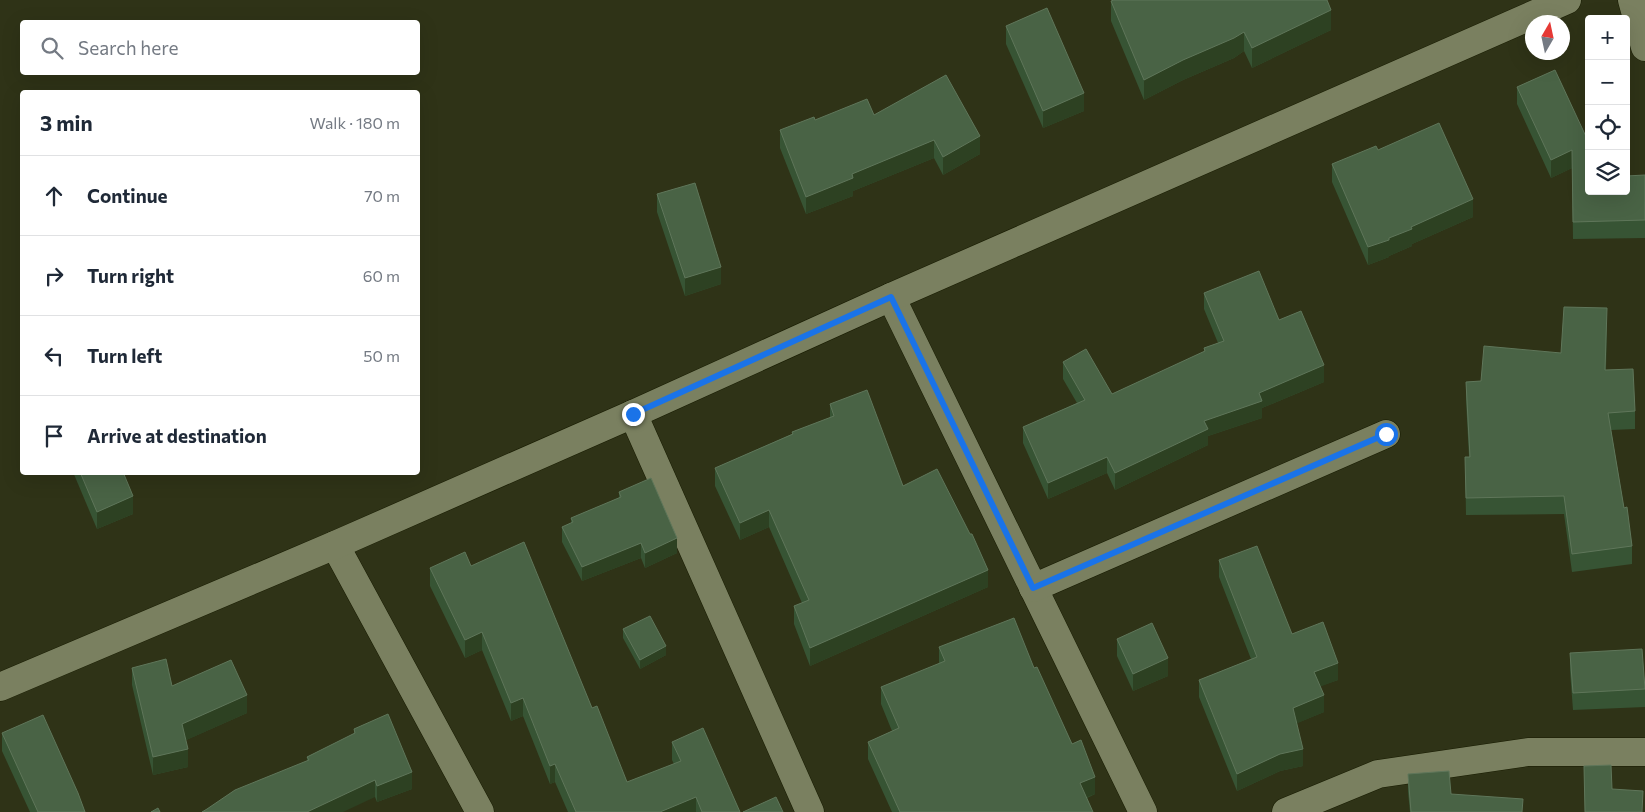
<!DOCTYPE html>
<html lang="en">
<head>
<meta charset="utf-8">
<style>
	body { margin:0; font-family:Commissioner,sans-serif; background:#f2f2f3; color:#1f2937 }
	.controls { position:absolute; right:15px; top:15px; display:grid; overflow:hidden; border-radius:5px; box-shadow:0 5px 20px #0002 }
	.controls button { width:45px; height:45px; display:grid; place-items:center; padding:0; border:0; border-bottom:1px solid #e0e1e3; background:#fff; color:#1f2937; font:25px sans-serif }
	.compass { position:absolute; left:1525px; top:15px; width:45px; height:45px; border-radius:50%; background:#fff; box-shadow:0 5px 20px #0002; rotate:9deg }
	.stop { position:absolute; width:15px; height:15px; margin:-11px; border:4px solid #1a73e8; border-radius:50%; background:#fff }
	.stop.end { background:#1a73e8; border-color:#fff; box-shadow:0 1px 5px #0008 }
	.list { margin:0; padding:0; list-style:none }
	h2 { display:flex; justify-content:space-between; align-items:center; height:65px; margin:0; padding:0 20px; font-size:21px }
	h2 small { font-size:16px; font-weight:400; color:#747a83 }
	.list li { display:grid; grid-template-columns:32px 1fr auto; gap:15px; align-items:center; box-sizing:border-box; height:80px; padding:0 20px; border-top:1px solid #e0e1e3 }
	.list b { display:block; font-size:19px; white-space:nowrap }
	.list em { font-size:16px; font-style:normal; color:#747a83 }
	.icon { flex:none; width:28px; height:28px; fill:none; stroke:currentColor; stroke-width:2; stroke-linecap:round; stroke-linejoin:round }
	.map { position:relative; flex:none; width:1645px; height:812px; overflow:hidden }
	.search { position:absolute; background:#fff; box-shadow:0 5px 20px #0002; left:20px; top:20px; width:400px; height:55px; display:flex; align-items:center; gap:12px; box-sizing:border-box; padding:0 18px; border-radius:5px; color:#747a83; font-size:19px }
	.panel { position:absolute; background:#fff; box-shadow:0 5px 20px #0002; left:20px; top:90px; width:400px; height:385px; border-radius:5px }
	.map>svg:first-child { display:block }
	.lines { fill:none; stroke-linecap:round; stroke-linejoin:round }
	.minor-casing { stroke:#181b01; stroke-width:29 }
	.minor { stroke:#7a8060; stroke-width:28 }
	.wall { fill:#375434 }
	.shaded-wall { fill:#2d4122 }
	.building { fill:#496345; stroke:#5f765a }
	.route { stroke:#1a73e8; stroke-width:6 }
</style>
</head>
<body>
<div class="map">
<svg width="1645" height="812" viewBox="0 0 1645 812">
	<rect width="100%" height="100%" fill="#2f3317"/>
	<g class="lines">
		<defs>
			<g id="minor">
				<polyline points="1632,0 1645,47"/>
				<polyline points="891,297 1143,812"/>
				<polyline points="633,414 810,812"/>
				<polyline points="335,545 480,812"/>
				<polyline points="1033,588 1386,434"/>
				<polyline points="0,687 335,545 633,414 891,297 1567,0"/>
				<polyline points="1286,812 1378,774 1528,752 1645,752"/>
			</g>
		</defs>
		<use href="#minor" class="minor-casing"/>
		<use href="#minor" class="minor"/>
	</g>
	<g class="wall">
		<polygon points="1111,1 1328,2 1331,30 1252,68 1244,51 1234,58 1183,80 1144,100 1111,21"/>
		<polygon points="1006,26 1084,111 1043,128 1006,44"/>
		<polygon points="1517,87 1589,191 1645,175 1645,238 1573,239 1572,168 1551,178 1517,104"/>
		<polygon points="874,115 980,154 943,175 934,158 853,191 853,196 806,214 780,148 780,130 815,120"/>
		<polygon points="1378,150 1473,217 1412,244 1412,246 1389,256 1389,257 1368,265 1332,182 1332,164"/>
		<polygon points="657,194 721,284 685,296 657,212"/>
		<polygon points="1204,293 1279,320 1324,382 1262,408 1262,418 1208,436 1208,445 1115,490 1107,473 1048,499 1023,443 1023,427 1077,403 1063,379 1063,362 1112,394 1204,352 1204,348 1218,343 1204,309"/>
		<polygon points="1607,326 1606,370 1635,411 1635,429 1611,430 1624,508 1632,546 1632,564 1572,572 1564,514 1466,515 1465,457 1469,457 1466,400 1466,382 1481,381 1561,353"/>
		<polygon points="830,404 903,486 988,587 810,666 794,624 794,606 802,603 769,527 740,540 715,486 715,468 792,434 792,432 830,418"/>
		<polygon points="73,472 123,472 133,514 97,529"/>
		<polygon points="619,492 677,553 645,568 641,558 582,581 562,542 562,527 571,523 571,518 619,498"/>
		<polygon points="1219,560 1338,680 1320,686 1324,712 1297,723 1303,766 1280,771 1237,791 1199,697 1199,680 1251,659 1219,577"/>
		<polygon points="471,566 592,708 627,782 674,764 672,760 672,742 740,812 568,812 555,782 550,784 523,716 511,721 482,650 465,658 430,586 430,568"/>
		<polygon points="623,629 666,655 640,669 623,638"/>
		<polygon points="1117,639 1168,676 1133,691 1117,656"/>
		<polygon points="939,647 1034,668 1072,744 1095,794 1087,798 1093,812 892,812 868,759 868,742 892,731 881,704 881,687 939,664"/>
		<polygon points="1570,653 1645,689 1645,707 1573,710 1570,671"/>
		<polygon points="132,668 172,686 247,713 186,740 188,767 153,775 132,685"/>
		<polygon points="354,729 412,789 377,802 375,797 307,760 307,757 354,734"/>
		<polygon points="2,733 85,812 30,812 2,751"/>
		<polygon points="1584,766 1612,789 1643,812 1585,812"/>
		<polygon points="1408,774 1451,794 1523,812 1410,812 1408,792"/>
	</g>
	<g class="shaded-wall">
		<polygon points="1331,10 1331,30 1252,68 1252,48"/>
		<polygon points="1244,32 1244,51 1234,58 1183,80 1144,100 1144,80 1183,60"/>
		<polygon points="1084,93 1084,111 1043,128 1043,111"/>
		<polygon points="980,136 980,154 943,175 943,157"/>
		<polygon points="934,140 934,158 853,191 853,196 806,214 806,197 852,174"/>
		<polygon points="1572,150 1572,168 1551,178 1551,160"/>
		<polygon points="1473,199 1473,217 1412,244 1412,246 1389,256 1389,257 1368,265 1368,247 1389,238 1411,227"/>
		<polygon points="721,267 721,284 685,296 685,278"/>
		<polygon points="1607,308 1607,326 1605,388 1605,370"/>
		<polygon points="1324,365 1324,382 1262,408 1262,418 1208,436 1208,445 1115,490 1115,473 1204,421 1259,393"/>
		<polygon points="1107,457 1107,473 1048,499 1048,483"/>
		<polygon points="133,496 133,514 97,529 97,512"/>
		<polygon points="769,510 769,527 740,540 740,523"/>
		<polygon points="677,538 677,553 645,568 645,553"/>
		<polygon points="641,543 641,558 582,581 582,567"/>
		<polygon points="988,570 988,587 810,666 810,648"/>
		<polygon points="482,632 482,650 465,658 465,640"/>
		<polygon points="666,646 666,655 640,669 640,660"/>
		<polygon points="1168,658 1168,676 1133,691 1133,674"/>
		<polygon points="1338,663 1338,680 1314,689 1314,672"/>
		<polygon points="247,695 247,713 182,742 182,724"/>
		<polygon points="1324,695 1324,712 1293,725 1293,708"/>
		<polygon points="523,698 523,716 511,721 511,703"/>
		<polygon points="188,749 188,767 153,775 153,757"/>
		<polygon points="1303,749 1303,766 1280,771 1237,791 1237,774 1280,754"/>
		<polygon points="555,764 555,782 550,784 550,766"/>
		<polygon points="412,772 412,789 377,802 377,786"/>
		<polygon points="1095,777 1095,794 1080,800 1080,783"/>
		<polygon points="375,780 375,797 343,812 307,812"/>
		<polygon points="696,797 696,812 660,812"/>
	</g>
	<g class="building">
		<polygon points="1114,0 1327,0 1331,10 1252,48 1244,32 1234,38 1183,60 1144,80 1111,1"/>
		<polygon points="1047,8 1084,93 1043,111 1006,26"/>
		<polygon points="1555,70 1589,143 1589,191 1626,191 1626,176 1645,175 1645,220 1573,222 1572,150 1551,160 1517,87"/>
		<polygon points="946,75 980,136 943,157 934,140 852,174 853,178 806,197 780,130 814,117 815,120 867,99 874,115"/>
		<polygon points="1439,123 1473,199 1411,227 1412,229 1389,238 1389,240 1368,247 1332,164 1376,146 1378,150"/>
		<polygon points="695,183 721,267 685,278 657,194"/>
		<polygon points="1259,271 1279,320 1301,311 1324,365 1259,393 1262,401 1204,421 1208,429 1115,473 1107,457 1048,483 1023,427 1085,400 1063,362 1086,349 1112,394 1205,351 1204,348 1224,341 1204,293"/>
		<polygon points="1564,307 1607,308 1605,370 1633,369 1635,411 1608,413 1624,508 1627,507 1632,546 1572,554 1564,496 1466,498 1465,457 1470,457 1466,382 1481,381 1484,346 1561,353"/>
		<polygon points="867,390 903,486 937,469 970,534 972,534 988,570 810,648 794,606 809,600 769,510 740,523 715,468 793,434 792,432 834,416 830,404"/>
		<polygon points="80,472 123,472 133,496 97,512"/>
		<polygon points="651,478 677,538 645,553 641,543 582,567 562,527 573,522 571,518 621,497 619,492"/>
		<polygon points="524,542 592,708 597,706 627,782 681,761 672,742 703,728 740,812 702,812 696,797 660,812 576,812 555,764 550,766 523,698 511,703 482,632 465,640 430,568 465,552 471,566"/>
		<polygon points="1257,546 1292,634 1323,622 1338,663 1314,672 1324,695 1293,708 1303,749 1280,754 1237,774 1199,680 1257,657 1219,560"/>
		<polygon points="650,616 666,646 640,660 623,629"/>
		<polygon points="1014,618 1034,668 1037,667 1072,744 1081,740 1095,777 1080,783 1093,812 900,812 868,742 899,728 881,687 945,661 939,647"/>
		<polygon points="1152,623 1168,658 1133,674 1117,639"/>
		<polygon points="1642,649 1645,689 1573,693 1570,653"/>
		<polygon points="166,659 172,686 231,660 247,695 182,724 188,749 153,757 132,668"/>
		<polygon points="388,714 412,772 377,786 375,780 307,812 202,812 207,809 235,790 309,760 307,757 355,733 354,729"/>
		<polygon points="43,715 78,793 85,812 38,812 2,733"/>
		<polygon points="1611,765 1612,789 1643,791 1642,812 1585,812 1584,766"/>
		<polygon points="1449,771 1451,794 1523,799 1522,812 1411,812 1408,774"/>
		<polygon points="776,797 783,812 743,812"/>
		<polygon points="158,808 160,812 151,812"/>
	</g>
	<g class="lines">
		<polyline class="route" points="633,414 891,297 1033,588 1386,434"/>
	</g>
</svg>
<div class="controls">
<button>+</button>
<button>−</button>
<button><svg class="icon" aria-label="locate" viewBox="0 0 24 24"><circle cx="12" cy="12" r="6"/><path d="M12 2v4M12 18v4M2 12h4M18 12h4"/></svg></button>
<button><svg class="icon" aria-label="layers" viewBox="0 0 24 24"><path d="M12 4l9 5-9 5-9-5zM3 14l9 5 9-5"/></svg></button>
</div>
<svg class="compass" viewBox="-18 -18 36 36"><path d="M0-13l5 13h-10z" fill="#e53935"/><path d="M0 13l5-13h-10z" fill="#747a83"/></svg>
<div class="stop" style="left:1386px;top:434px"></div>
<div class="stop end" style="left:633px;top:414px"></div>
<div class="search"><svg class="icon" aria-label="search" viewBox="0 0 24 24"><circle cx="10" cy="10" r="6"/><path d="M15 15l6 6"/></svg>Search here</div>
<section class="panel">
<h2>3 min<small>Walk · 180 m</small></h2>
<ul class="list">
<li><svg class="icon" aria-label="ahead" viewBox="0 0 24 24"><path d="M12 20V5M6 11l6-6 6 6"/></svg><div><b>Continue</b></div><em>70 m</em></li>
<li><svg class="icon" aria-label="right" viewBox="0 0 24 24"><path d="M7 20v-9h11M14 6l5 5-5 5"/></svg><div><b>Turn right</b></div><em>60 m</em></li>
<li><svg class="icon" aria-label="left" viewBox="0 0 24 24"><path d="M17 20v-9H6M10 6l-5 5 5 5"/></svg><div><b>Turn left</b></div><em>50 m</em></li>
<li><svg class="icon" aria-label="arrive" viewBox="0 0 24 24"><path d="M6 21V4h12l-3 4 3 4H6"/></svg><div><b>Arrive at destination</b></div></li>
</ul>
</section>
</div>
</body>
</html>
